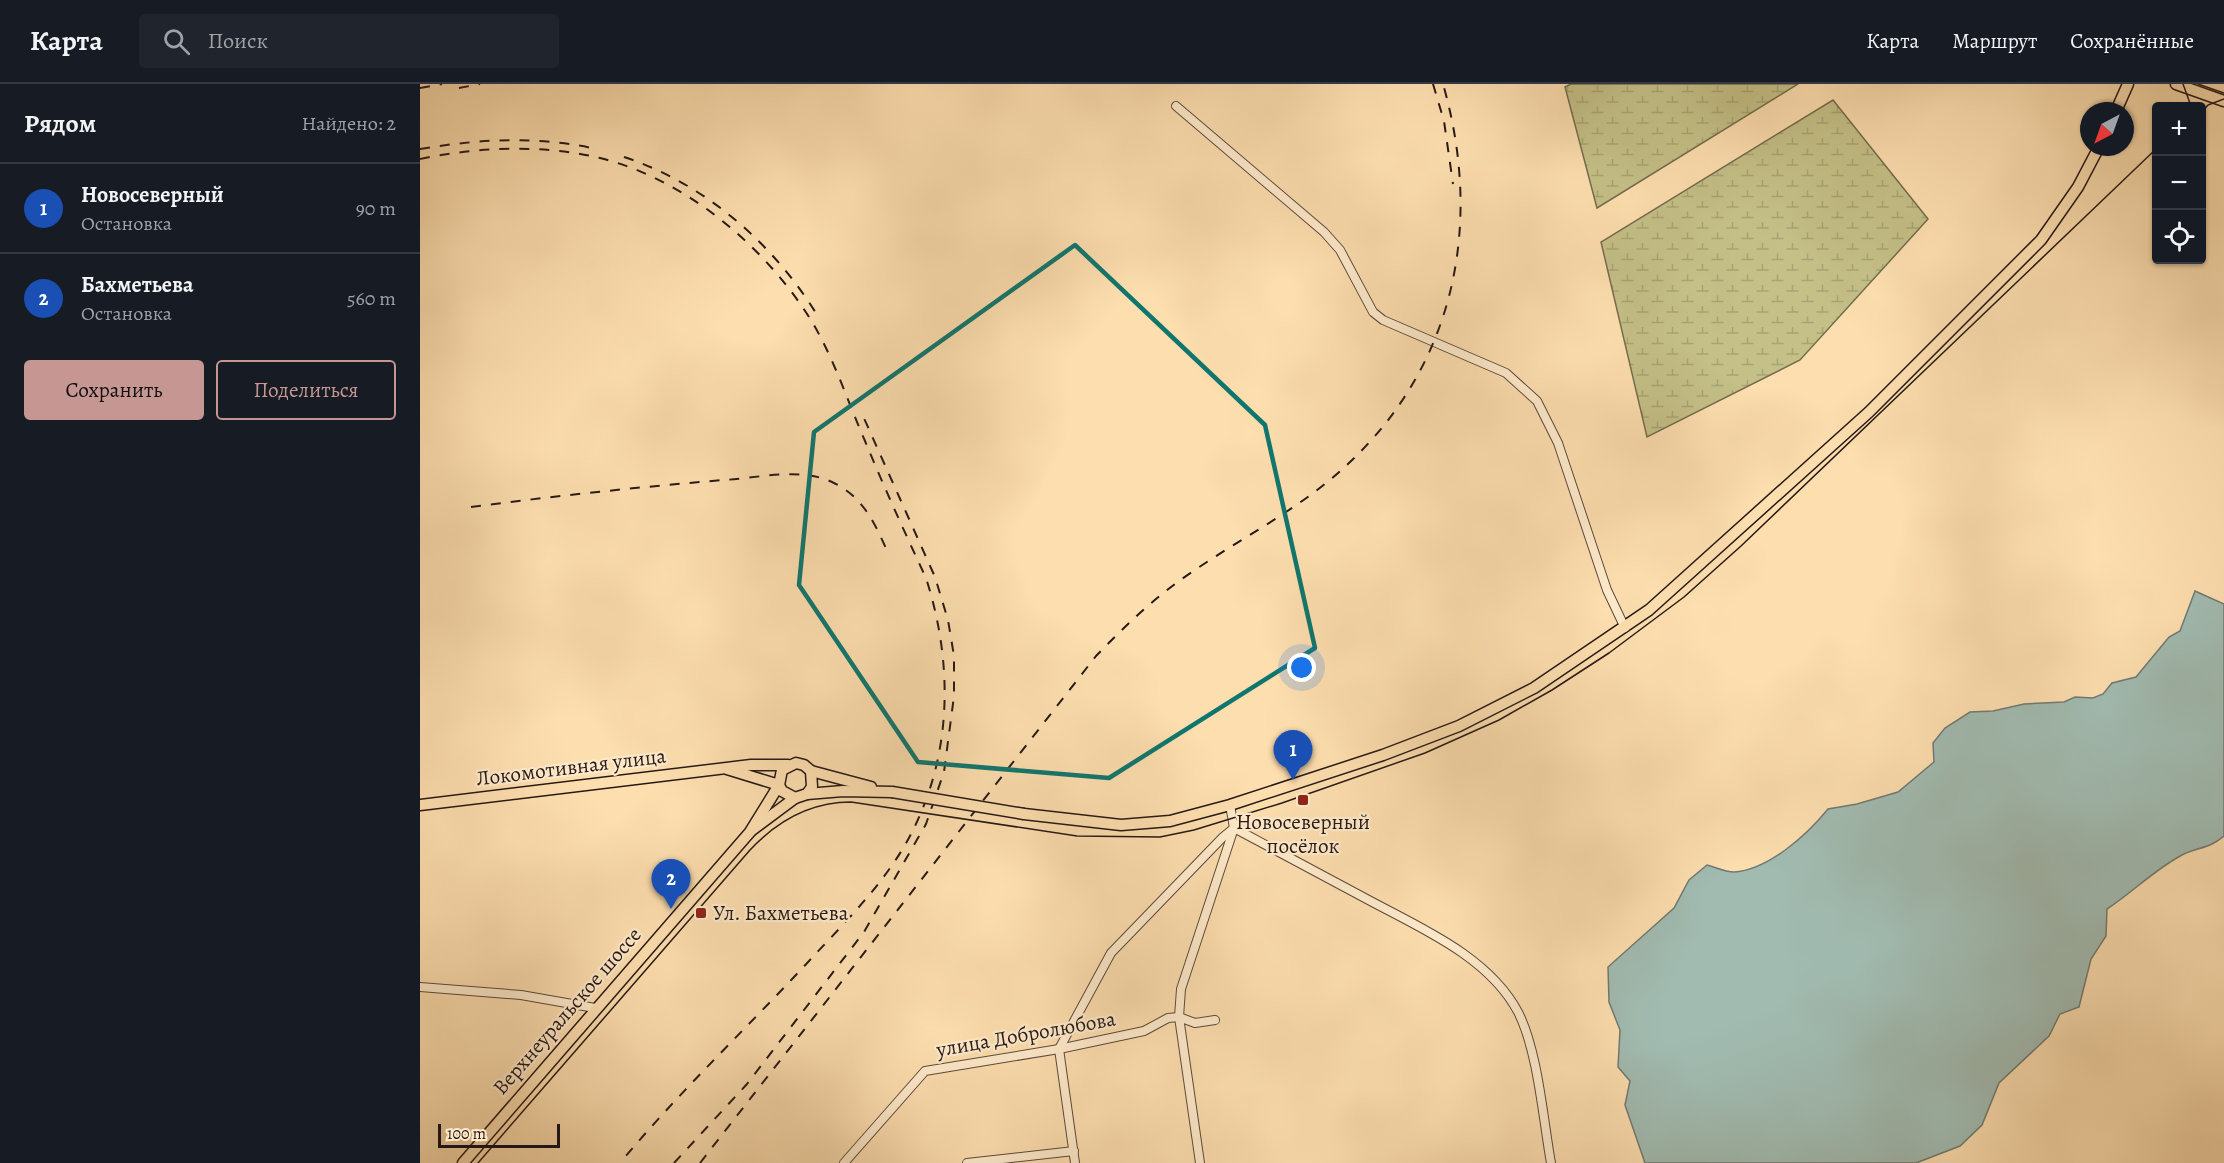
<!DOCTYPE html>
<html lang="ru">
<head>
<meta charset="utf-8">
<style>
	body { margin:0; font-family:Alegreya,serif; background:#20242c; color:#f1f3f6 }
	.controls { position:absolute; right:18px; top:18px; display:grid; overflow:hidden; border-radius:6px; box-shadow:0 2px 4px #0004 }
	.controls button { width:54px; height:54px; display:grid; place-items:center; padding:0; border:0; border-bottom:2px solid #363941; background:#171b24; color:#f1f3f6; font:30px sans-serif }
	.compass { position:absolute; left:1660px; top:18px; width:54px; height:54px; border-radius:50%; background:#171b24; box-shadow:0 2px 4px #0004; rotate:221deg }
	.scale { position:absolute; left:18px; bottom:15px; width:122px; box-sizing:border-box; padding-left:6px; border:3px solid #261915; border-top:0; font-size:16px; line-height:21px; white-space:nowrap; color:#261915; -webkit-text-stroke:4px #feeacb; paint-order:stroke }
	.you { position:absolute; left:882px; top:584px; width:21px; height:21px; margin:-15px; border:4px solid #fff; border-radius:50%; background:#1a73e8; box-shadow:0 0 0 9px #1a73e833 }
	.badge { display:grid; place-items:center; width:39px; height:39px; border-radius:50%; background:#c59692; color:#fff; font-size:20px; font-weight:700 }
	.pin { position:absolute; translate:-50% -50px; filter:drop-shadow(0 2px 3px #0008) }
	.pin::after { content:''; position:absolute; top:32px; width:21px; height:18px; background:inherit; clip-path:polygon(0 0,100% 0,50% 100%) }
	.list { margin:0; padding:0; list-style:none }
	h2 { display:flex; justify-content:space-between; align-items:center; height:78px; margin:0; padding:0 24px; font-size:26px }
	h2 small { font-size:20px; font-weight:400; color:#9ea1a6 }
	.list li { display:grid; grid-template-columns:39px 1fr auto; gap:18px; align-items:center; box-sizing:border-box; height:90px; padding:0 24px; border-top:2px solid #363941 }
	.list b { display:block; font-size:22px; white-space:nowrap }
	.list p { margin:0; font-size:20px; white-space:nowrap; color:#9ea1a6 }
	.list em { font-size:20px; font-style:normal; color:#9ea1a6 }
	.actions { display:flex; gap:12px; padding:18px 24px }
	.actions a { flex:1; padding:14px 0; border:2px solid #c59692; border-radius:6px; text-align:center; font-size:21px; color:#c59692 }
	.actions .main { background:#c59692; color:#111 }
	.icon { flex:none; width:33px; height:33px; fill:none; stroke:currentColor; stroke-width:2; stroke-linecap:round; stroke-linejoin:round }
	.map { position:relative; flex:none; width:1804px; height:1079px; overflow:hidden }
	header { display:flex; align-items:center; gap:36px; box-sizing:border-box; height:84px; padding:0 30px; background:#171b24; border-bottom:2px solid #363941 }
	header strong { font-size:28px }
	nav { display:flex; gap:33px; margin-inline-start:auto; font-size:21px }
	.search { width:420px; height:54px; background:#20242c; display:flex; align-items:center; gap:15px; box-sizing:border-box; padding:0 21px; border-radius:6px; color:#9ea1a6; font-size:22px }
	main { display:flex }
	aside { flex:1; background:#171b24 }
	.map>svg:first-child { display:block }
	.wetland { fill:url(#wetland-marsh); stroke:#756c4e; stroke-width:1.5 }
	.water { fill:#a1bbb1; stroke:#707a73; stroke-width:1.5 }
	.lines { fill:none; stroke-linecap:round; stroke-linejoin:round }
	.minor-casing { stroke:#5c4a3c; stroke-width:10 }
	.major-casing { stroke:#261915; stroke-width:13 }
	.minor { stroke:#feeacb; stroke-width:8 }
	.major { stroke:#fddeaf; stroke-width:10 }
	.tram { stroke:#261915; stroke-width:1.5 }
	.rail { stroke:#261915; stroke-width:2; stroke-dasharray:10 10; stroke-linecap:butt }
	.major-bridge-casing { stroke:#261915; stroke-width:13; stroke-linecap:butt }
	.major-bridge { stroke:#fddeaf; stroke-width:10 }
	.marked { fill:none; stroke:#0f766e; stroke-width:4.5; stroke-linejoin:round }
	.poi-dot { fill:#8f2418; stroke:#feeacb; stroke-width:2 }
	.labels { text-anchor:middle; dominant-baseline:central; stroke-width:4.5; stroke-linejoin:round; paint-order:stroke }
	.street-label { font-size:21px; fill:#261915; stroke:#feeacb }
	.poi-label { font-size:21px; fill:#261915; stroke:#feeacb }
</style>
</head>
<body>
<header>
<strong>Карта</strong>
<div class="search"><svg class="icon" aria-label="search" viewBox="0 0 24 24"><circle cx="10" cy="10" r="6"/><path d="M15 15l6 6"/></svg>Поиск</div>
<nav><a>Карта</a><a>Маршрут</a><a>Сохранённые</a></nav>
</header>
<main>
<aside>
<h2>Рядом<small>Найдено: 2</small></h2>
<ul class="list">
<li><span class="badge" style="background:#1a4fb4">1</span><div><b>Новосеверный</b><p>Остановка</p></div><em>90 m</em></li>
<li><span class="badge" style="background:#1a4fb4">2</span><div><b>Бахметьева</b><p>Остановка</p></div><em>560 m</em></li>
</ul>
<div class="actions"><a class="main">Сохранить</a><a>Поделиться</a></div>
</aside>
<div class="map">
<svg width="1804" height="1079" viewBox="0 0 1804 1079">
	<defs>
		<pattern id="wetland-marsh" width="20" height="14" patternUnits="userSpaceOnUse" patternTransform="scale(1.5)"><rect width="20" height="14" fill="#c4c087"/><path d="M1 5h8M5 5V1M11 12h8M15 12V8" fill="none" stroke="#a8a474"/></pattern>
	</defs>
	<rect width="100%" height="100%" fill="#fddeaf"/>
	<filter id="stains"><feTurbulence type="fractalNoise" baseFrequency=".00333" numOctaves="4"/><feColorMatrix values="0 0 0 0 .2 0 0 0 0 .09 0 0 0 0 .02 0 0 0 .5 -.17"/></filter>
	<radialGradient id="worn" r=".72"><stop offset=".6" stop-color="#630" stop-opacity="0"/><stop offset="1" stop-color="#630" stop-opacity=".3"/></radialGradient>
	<g class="wetland">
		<polygon points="1151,0 1378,0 1177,124 1145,3"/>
		<polygon points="1413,16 1508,135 1380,276 1227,353 1181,158"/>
	</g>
	<path class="water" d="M1775,507L1804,520V752C1789,765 1778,763 1762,771C1734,786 1713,808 1687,825L1686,852L1671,875L1659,923L1640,930L1629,952L1579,999L1562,1041L1540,1062L1496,1079H1225L1205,1021L1210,997L1198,983L1200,946L1189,918L1188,883L1254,824L1269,796L1287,781C1295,783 1305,788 1314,788C1348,786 1387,751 1408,725L1437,720L1478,708L1514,678L1513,659L1525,644L1550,628L1573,627L1604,620L1644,618L1655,613L1673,614L1683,610L1692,599L1716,593L1749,553L1760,547Z"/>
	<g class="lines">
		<defs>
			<g id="minor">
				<polyline points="756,22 904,148 920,166 953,228 963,236 1086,289 1117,317 1138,359 1187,506 1205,544"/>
				<path d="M814,744C857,767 900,790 943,813C996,842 1068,871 1098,928C1118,967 1123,1035 1131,1079"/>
				<polyline points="0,903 101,911 175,924"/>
				<polyline points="424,1079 505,987 639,965 724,947 748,934 759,933 775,939 795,936"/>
				<polyline points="547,1079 654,1067"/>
				<polyline points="655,1079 639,965 691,869 803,753 814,744"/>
				<polyline points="780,1079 759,933 761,905 814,744 810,721"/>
			</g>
			<g id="major">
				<polyline points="1756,0 1804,17"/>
				<polyline points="1696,27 1708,0"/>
				<polyline points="391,687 451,703"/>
				<polyline points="387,710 423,707 472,708"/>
				<polyline points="0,721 331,681 368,681"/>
				<polyline points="604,730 701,741 750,737 810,721 963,671 1039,642 1114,604 1229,526 1449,328 1621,156 1658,103 1679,63"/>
				<polyline points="332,746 375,714"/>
				<polyline points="43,1079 330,748 359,701 362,686 376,679 384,681 391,687 392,703 387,710 375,714 362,707 359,701 307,685"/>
			</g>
		</defs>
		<use href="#minor" class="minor-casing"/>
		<use href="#major" class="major-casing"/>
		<use href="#minor" class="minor"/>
		<use href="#major" class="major"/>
		<g class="tram">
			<polyline points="1763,0 1771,22"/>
			<polyline points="1778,0 1804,9"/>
			<polyline points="1782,28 1788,21 1804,15"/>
			<path d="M58,1079L330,766C358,736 390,718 431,718L657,752L740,753L774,746L862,719L1005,669L1079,636L1132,606L1189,569L1264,513L1321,462L1736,65"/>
		</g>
		<g class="rail">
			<polyline points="1013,0 1024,37 1033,100"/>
			<polyline points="0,4 22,0"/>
			<polyline points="39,4 60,0"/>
			<path d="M0,65C60,55 113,52 172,64"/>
			<path d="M204,73C286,100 355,161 399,234"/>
			<path d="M0,75C58,63 122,60 180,74C265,95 343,161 389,233C413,271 427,316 445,357C464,403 485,449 506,494C532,575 533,663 495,742C471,793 428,835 389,877C327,944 259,1008 200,1079"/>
			<path d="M51,423C135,412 219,403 304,396C338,394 380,383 412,398C444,413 455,440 469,471"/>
			<polyline points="254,1079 327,1000 444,848 506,740 524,688 534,612 534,572 528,536 515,493 443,332"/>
			<path d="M280,1079L676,572C706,541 736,512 772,488C814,459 860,435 901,403C1029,303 1067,153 1023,0"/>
		</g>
		<defs>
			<polyline id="major-bridge" points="472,708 604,730"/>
		</defs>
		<use href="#major-bridge" class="major-bridge-casing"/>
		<use href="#major-bridge" class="major-bridge"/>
	</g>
	<path class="marked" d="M655,161L845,341L895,564L689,694L498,678L379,501L394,348Z"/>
	<g class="poi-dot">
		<rect x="877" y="710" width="12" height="12" rx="3"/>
		<rect x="275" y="823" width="12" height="12" rx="3"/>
	</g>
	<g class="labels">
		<g class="street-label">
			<text transform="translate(151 683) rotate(-7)">Локомотивная улица</text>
			<text transform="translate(147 927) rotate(-49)">Верхнеуральское шоссе</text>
			<text transform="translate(606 950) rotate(-10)">улица Добролюбова</text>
		</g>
		<g class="poi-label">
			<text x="883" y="738">Новосеверный<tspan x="883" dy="24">посёлок</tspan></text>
			<text x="293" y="829" text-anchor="start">Ул. Бахметьева</text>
		</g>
	</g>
	<rect width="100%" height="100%" filter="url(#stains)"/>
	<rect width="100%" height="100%" fill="url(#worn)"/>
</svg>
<div class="controls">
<button>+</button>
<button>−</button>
<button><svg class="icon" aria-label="locate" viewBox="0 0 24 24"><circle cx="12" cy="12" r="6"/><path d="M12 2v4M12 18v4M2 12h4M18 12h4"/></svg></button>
</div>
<svg class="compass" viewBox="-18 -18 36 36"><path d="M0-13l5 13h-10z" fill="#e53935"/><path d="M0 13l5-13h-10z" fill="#9ea1a6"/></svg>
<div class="scale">100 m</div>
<div class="you"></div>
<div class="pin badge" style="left:873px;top:696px;background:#1a4fb4">1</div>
<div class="pin badge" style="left:251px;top:825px;background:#1a4fb4">2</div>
</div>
</main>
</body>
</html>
